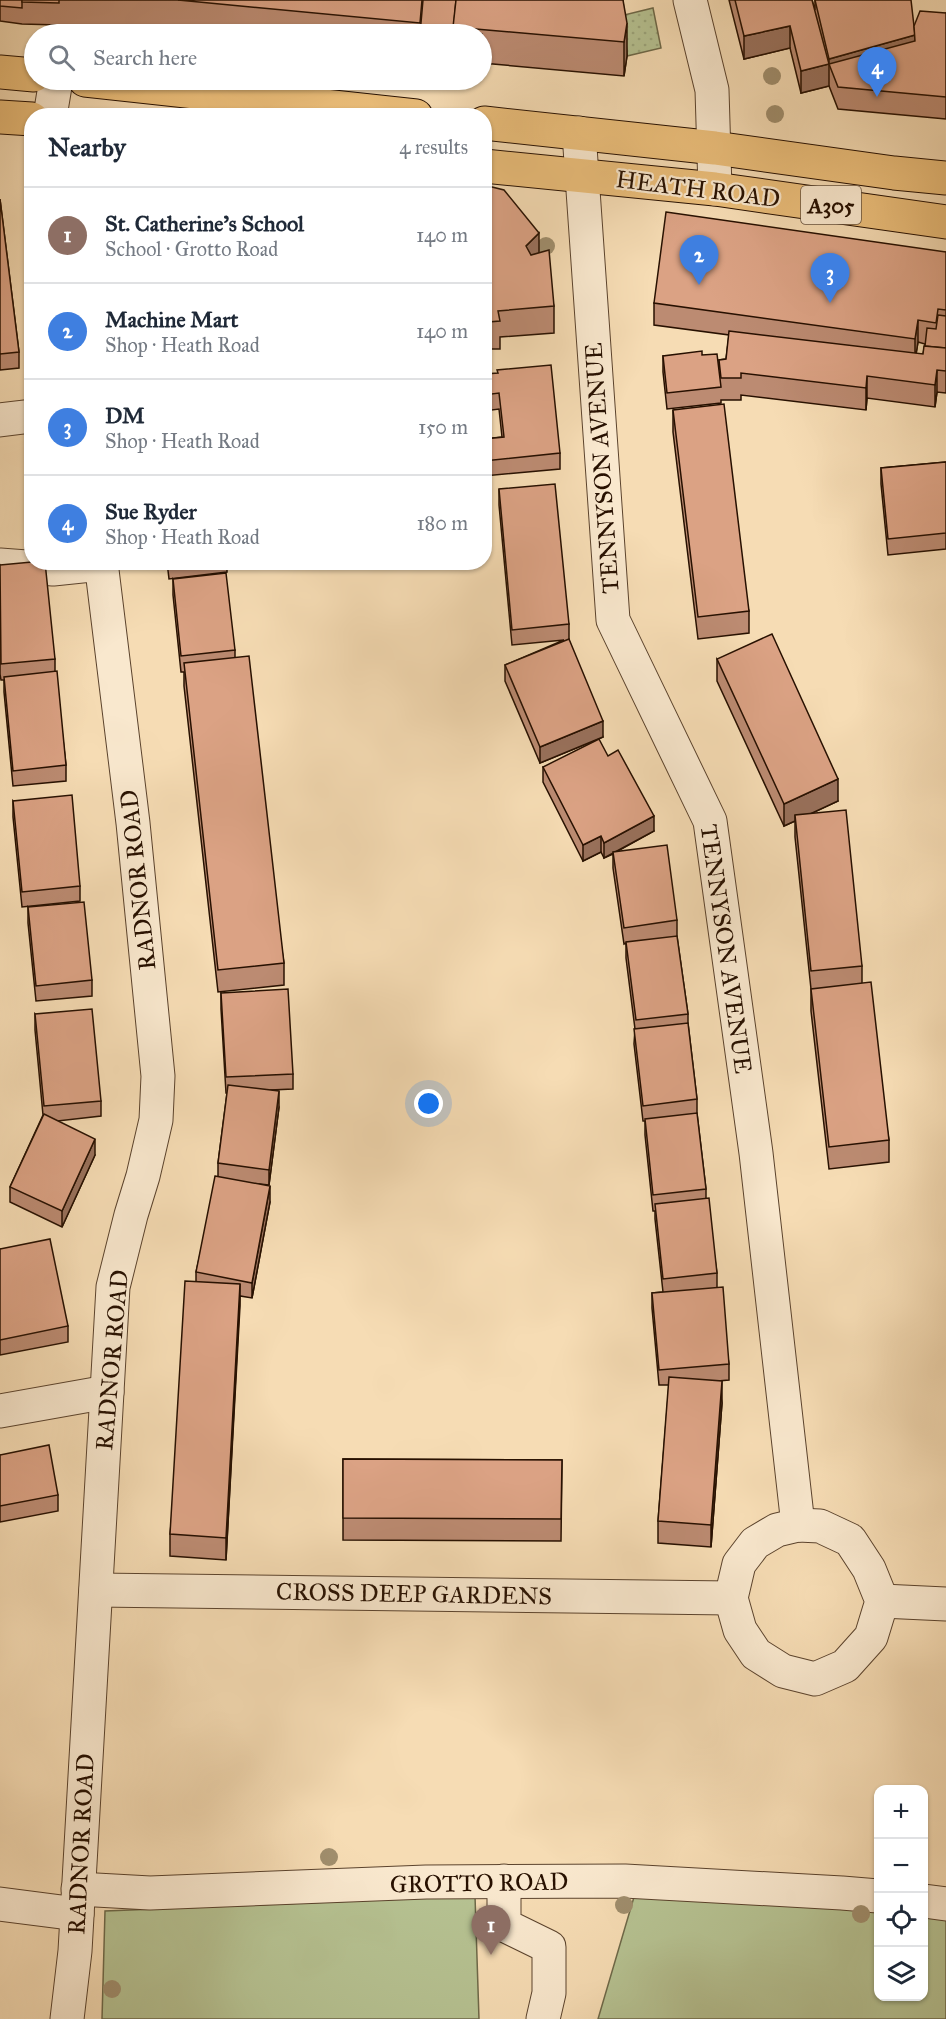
<!DOCTYPE html>
<html lang="en">
<head>
<meta charset="utf-8">
<style>
	body { margin:0; font-family:"IM FELL Great Primer",serif; background:#f2f2f3; color:#1f2937 }
	.controls { position:absolute; right:18px; bottom:18px; display:grid; overflow:hidden; border-radius:12px; box-shadow:0 2px 4px #0004 }
	.controls button { width:54px; height:54px; display:grid; place-items:center; padding:0; border:0; border-bottom:2px solid #e0e1e3; background:#fff; color:#1f2937; font:30px sans-serif }
	.you { position:absolute; left:429px; top:1104px; width:21px; height:21px; margin:-15px; border:4px solid #fff; border-radius:50%; background:#1a73e8; box-shadow:0 0 0 9px #1a73e833 }
	.badge { display:grid; place-items:center; width:39px; height:39px; border-radius:50%; background:#8f2418; color:#fff; font-size:20px; font-weight:700 }
	.pin { position:absolute; translate:-50% -50px; filter:drop-shadow(0 2px 3px #0008) }
	.pin::after { content:''; position:absolute; top:32px; width:21px; height:18px; background:inherit; clip-path:polygon(0 0,100% 0,50% 100%) }
	.list { margin:0; padding:0; list-style:none }
	h2 { display:flex; justify-content:space-between; align-items:center; height:78px; margin:0; padding:0 24px; font-size:26px }
	h2 small { font-size:20px; font-weight:400; color:#747a83 }
	.list li { display:grid; grid-template-columns:39px 1fr auto; gap:18px; align-items:center; box-sizing:border-box; height:96px; padding:0 24px; border-top:2px solid #e0e1e3 }
	.list b { display:block; font-size:22px; white-space:nowrap }
	.list p { margin:0; font-size:20px; white-space:nowrap; color:#747a83 }
	.list em { font-size:20px; font-style:normal; color:#747a83 }
	.icon { flex:none; width:33px; height:33px; fill:none; stroke:currentColor; stroke-width:2; stroke-linecap:round; stroke-linejoin:round }
	.map { position:relative; flex:none; width:946px; height:2019px; overflow:hidden }
	.search { position:absolute; background:#fff; box-shadow:0 2px 4px #0004; left:24px; top:24px; width:468px; height:66px; display:flex; align-items:center; gap:15px; box-sizing:border-box; padding:0 21px; border-radius:33px; color:#747a83; font-size:22px }
	.panel { position:absolute; background:#fff; box-shadow:0 2px 4px #0004; left:24px; top:108px; width:468px; height:462px; border-radius:24px }
	.map>svg:first-child { display:block }
	.green { fill:#b6c292; stroke:#6e6949; stroke-width:1.5 }
	.garden { fill:url(#garden-dots); stroke:#6e6949; stroke-width:1.5 }
	.lines { fill:none; stroke-linecap:round; stroke-linejoin:round }
	.minor-casing { stroke:#5b432d; stroke-width:35 }
	.major-casing { stroke:#271000; stroke-width:35 }
	.minor { stroke:#f9e8ce; stroke-width:33 }
	.major { stroke:#ebbe7a; stroke-width:33 }
	.tree { fill:#a08e6d }
	.wall { fill:#bc8b72; stroke:#271000; stroke-width:1.5; fill-rule:evenodd }
	.shaded-wall { fill:#99715c; stroke:#271000; stroke-width:1.5 }
	.building { fill:#dba284; stroke:#271000; stroke-width:1.5 }
	.labels { text-anchor:middle; dominant-baseline:central; stroke-width:4.5; stroke-linejoin:round; paint-order:stroke }
	.shield { fill:#f9e8ce; stroke:#66513e; stroke-width:1.5 }
	.shield-label { font-size:22px; font-weight:bold; fill:#271000 }
	.street-label { font-size:24px; fill:#271000; stroke:#f9e8ce }
</style>
</head>
<body>
<div class="map">
<svg width="946" height="2019" viewBox="0 0 946 2019">
	<defs>
		<pattern id="garden-dots" width="8" height="8" patternUnits="userSpaceOnUse" patternTransform="scale(1.5)"><rect width="8" height="8" fill="#b6c292"/><path d="M2 2h.1M6 6h.1" fill="none" stroke="#9ca67c" stroke-width="1.8" stroke-linecap="round"/></pattern>
	</defs>
	<rect width="100%" height="100%" fill="#f6dcb4"/>
	<filter id="stains"><feTurbulence type="fractalNoise" baseFrequency=".00333" numOctaves="4"/><feColorMatrix values="0 0 0 0 .2 0 0 0 0 .09 0 0 0 0 .02 0 0 0 .5 -.17"/></filter>
	<radialGradient id="worn" r=".72"><stop offset=".6" stop-color="#630" stop-opacity="0"/><stop offset="1" stop-color="#630" stop-opacity=".3"/></radialGradient>
	<g class="green">
		<polygon points="475,1896 479,2019 102,2019 105,1911"/>
		<polygon points="634,1897 878,1908 878,1996 924,1996 924,1912 946,1914 946,2019 598,2019"/>
	</g>
	<polygon class="garden" points="653,8 661,48 627,56 620,16"/>
	<g class="lines">
		<defs>
			<g id="minor">
				<polyline points="690,0 712,90 715,189"/>
				<polyline points="50,116 56,80"/>
				<polyline points="579,133 613,620 710,821 756,1153 798,1525"/>
				<polyline points="0,420 32,416"/>
				<polyline points="0,565 53,569 101,564"/>
				<polyline points="0,1411 107,1392"/>
				<polygon points="798,1525 820,1526 850,1540 869,1569 882,1601 871,1637 845,1666 815,1679 783,1671 756,1654 740,1630 731,1598 739,1564 755,1543 777,1530"/>
				<polyline points="96,1590 731,1598"/>
				<polyline points="882,1601 946,1604"/>
				<polyline points="504,1881 504,1925 549,1947 549,1993 543,2019"/>
				<polyline points="78,1889 150,1893 426,1882 625,1881 842,1893 878,1896"/>
				<polyline points="924,1901 946,1904"/>
				<polyline points="0,1904 77,1914"/>
				<polyline points="67,2019 75,1951 113,1287 131,1215 143,1176 156,1120 158,1076 133,823 101,562"/>
			</g>
			<g id="major">
				<polyline points="0,72 34,75"/>
				<polyline points="85,80 416,116"/>
				<polyline points="0,117 32,119"/>
				<polyline points="484,123 715,148 894,173 946,178"/>
				<polyline points="484,166 715,189 946,222"/>
			</g>
		</defs>
		<use href="#minor" class="minor-casing"/>
		<use href="#major" class="major-casing"/>
		<use href="#minor" class="minor"/>
		<use href="#major" class="major"/>
	</g>
	<g class="tree">
		<circle cx="772" cy="76" r="9"/>
		<circle cx="775" cy="114" r="9"/>
		<circle cx="546" cy="246" r="9"/>
		<circle cx="329" cy="1857" r="9"/>
		<circle cx="624" cy="1905" r="9"/>
		<circle cx="861" cy="1914" r="9"/>
		<circle cx="112" cy="1989" r="9"/>
	</g>
	<g class="wall">
		<polygon points="0,0 623,0 627,56 624,76 482,63 482,34 185,34 59,25 22,24 0,21"/>
		<polygon points="729,0 812,0 815,10 815,0 914,27 946,13 946,119 838,109 829,86 801,93 790,48 744,59"/>
		<polygon points="484,185 539,253 554,306 554,333 500,337 500,349 488,349 484,354"/>
		<polygon points="0,199 19,352 19,368 0,370"/>
		<path d="M946,252V393L937,392L935,407L867,398L866,410L741,395V400H721V403L667,409L663,372V356L702,355L719,369V360L726,359L729,335L654,325V303ZM918,342L925,344L923,354H916Z"/>
		<polygon points="484,374 560,453 560,469 484,476 484,439 502,437 499,409 484,411"/>
		<polygon points="673,410 749,611 749,633 698,639 673,432"/>
		<polygon points="946,462 946,549 888,555 881,484 881,468"/>
		<polygon points="499,489 569,624 569,640 603,737 540,763 505,681 505,665 564,640 512,645 499,505"/>
		<polygon points="167,562 227,562 227,572 169,579"/>
		<polygon points="0,565 55,659 55,671 66,765 66,781 13,786 4,692 4,680 1,680 0,674"/>
		<polygon points="173,579 235,650 235,658 284,963 284,985 218,992 184,686 184,672 181,672 173,595"/>
		<polygon points="717,659 838,801 812,813 862,966 862,983 889,1140 889,1162 829,1169 811,1011 811,989 795,837 795,821 784,826 717,681"/>
		<polygon points="608,756 654,831 616,852 677,920 677,936 688,1014 688,1023 697,1099 697,1113 706,1189 706,1198 717,1273 717,1287 729,1364 729,1380 718,1381 722,1403 711,1547 658,1543 658,1521 669,1385 659,1385 652,1308 652,1293 663,1292 655,1219 655,1211 653,1211 645,1135 645,1121 643,1121 634,1044 635,1029 626,958 626,943 624,944 613,868 613,854 604,858 601,852 583,861 543,782 543,767"/>
		<polygon points="13,801 80,886 80,901 22,907 13,817"/>
		<polygon points="28,907 92,980 92,996 36,1001 28,923"/>
		<polygon points="221,993 293,1074 293,1089 271,1090 279,1107 269,1185 259,1184 270,1202 252,1298 240,1296 226,1560 170,1556 170,1534 196,1282 196,1272 218,1176 218,1163 227,1093 226,1093 221,1009"/>
		<polygon points="35,1014 101,1101 101,1116 57,1121 95,1155 62,1227 10,1202 10,1187 43,1115 35,1030"/>
		<polygon points="0,1249 68,1326 68,1342 0,1355"/>
		<polygon points="0,1455 58,1495 58,1511 0,1522"/>
		<polygon points="343,1459 562,1460 561,1541 343,1540"/>
	</g>
	<g class="shaded-wall">
		<polygon points="627,23 627,56 624,76 624,42"/>
		<polygon points="790,26 790,48 744,59 744,36"/>
		<polygon points="915,35 915,63 829,64 829,86 801,93 801,71 829,64 829,59"/>
		<polygon points="539,233 539,260 526,273 526,246"/>
		<polygon points="918,320 918,342 915,361 915,339"/>
		<polygon points="488,322 488,349 484,354 484,326"/>
		<polygon points="937,370 937,392 935,407 935,385"/>
		<polygon points="867,376 867,398 866,410 866,388"/>
		<polygon points="603,721 603,737 540,763 540,747"/>
		<polygon points="838,779 838,801 795,821 795,815 795,821 784,826 784,804"/>
		<polygon points="654,816 654,831 604,858 604,843"/>
		<polygon points="601,836 601,852 583,861 583,845"/>
		<polygon points="279,1091 279,1107 269,1185 269,1170"/>
		<polygon points="95,1139 95,1155 62,1227 62,1211"/>
		<polygon points="270,1186 270,1202 252,1298 252,1283"/>
		<polygon points="240,1284 240,1306 226,1560 226,1538"/>
		<polygon points="722,1381 722,1403 711,1547 711,1525"/>
	</g>
	<g class="building">
		<polygon points="0,0 22,0 22,8 0,6"/>
		<polygon points="22,0 59,0 59,3 22,2"/>
		<polygon points="178,0 422,0 420,23"/>
		<polygon points="423,0 456,0 453,34 420,34"/>
		<polygon points="456,0 623,0 627,23 624,42 453,27"/>
		<polygon points="735,0 812,0 829,64 801,71 790,26 744,36"/>
		<polygon points="815,0 911,0 915,35 829,59"/>
		<polygon points="920,11 946,13 946,97 838,87 829,64 915,41 914,26"/>
		<polygon points="484,185 504,190 539,233 526,246 531,255 549,250 554,306 498,311 500,321 488,322 484,326"/>
		<polygon points="0,199 19,352 0,354"/>
		<polygon points="666,212 946,252 946,310 938,309 936,323 918,320 915,339 654,303"/>
		<polygon points="938,315 946,316 946,348 925,346 927,328 936,329"/>
		<polygon points="729,331 923,354 924,346 946,348 946,371 937,370 935,385 867,376 866,388 741,373 741,378 721,378 719,360 726,359"/>
		<polygon points="702,351 702,355 717,354 721,387 667,393 663,356"/>
		<polygon points="551,365 560,453 484,461 484,439 504,437 499,393 484,395 484,374 498,373 497,370"/>
		<polygon points="724,404 749,611 698,617 673,410"/>
		<polygon points="946,462 946,533 888,539 881,468"/>
		<polygon points="555,484 569,624 512,630 499,489"/>
		<polygon points="32,562 45,562 55,659 1,664 0,565"/>
		<polygon points="226,573 235,650 181,656 173,579"/>
		<polygon points="772,634 838,779 784,804 717,659"/>
		<polygon points="569,639 603,721 540,747 505,665"/>
		<polygon points="249,656 284,963 218,970 184,663"/>
		<polygon points="57,671 66,765 13,771 4,677"/>
		<polygon points="599,739 608,756 618,750 654,816 604,843 601,836 583,845 543,767"/>
		<polygon points="72,795 80,886 22,892 13,801"/>
		<polygon points="846,810 862,966 811,971 795,815"/>
		<polygon points="667,845 677,920 624,928 613,852"/>
		<polygon points="84,902 92,980 36,986 28,907"/>
		<polygon points="677,936 688,1014 636,1020 626,942"/>
		<polygon points="871,982 889,1140 829,1147 811,989"/>
		<polygon points="288,989 293,1074 226,1077 221,993"/>
		<polygon points="92,1009 101,1101 44,1106 35,1014"/>
		<polygon points="688,1023 697,1099 643,1106 634,1029"/>
		<polygon points="228,1085 279,1091 269,1170 218,1163"/>
		<polygon points="697,1113 706,1189 653,1195 645,1119"/>
		<polygon points="44,1114 95,1139 62,1211 10,1187"/>
		<polygon points="215,1176 270,1186 252,1283 196,1272"/>
		<polygon points="709,1198 717,1273 663,1279 655,1204"/>
		<polygon points="50,1239 68,1326 0,1340 0,1249"/>
		<polygon points="185,1281 240,1284 226,1538 170,1534"/>
		<polygon points="723,1287 729,1364 659,1370 652,1293"/>
		<polygon points="669,1377 722,1381 711,1525 658,1521"/>
		<polygon points="49,1445 58,1495 0,1506 0,1455"/>
		<polygon points="343,1459 562,1460 561,1519 343,1518"/>
	</g>
	<g class="labels">
		<rect class="shield" x="801" y="186" width="60" height="38" rx="4.5"/>
		<g class="shield-label">
			<text x="831" y="205">A305</text>
		</g>
		<g class="street-label">
			<text transform="translate(698 189) rotate(7)">HEATH ROAD</text>
			<text transform="translate(602 468) rotate(-94)">TENNYSON AVENUE</text>
			<text transform="translate(138 880) rotate(-96)">RADNOR ROAD</text>
			<text transform="translate(726 949) rotate(82)">TENNYSON AVENUE</text>
			<text transform="translate(112 1360) rotate(-85)">RADNOR ROAD</text>
			<text transform="translate(414 1594) rotate(1)">CROSS DEEP GARDENS</text>
			<text transform="translate(81 1844) rotate(-87)">RADNOR ROAD</text>
			<text transform="translate(479 1883) rotate(-1)">GROTTO ROAD</text>
		</g>
	</g>
	<rect width="100%" height="100%" filter="url(#stains)"/>
	<rect width="100%" height="100%" fill="url(#worn)"/>
</svg>
<div class="controls">
<button>+</button>
<button>−</button>
<button><svg class="icon" aria-label="locate" viewBox="0 0 24 24"><circle cx="12" cy="12" r="6"/><path d="M12 2v4M12 18v4M2 12h4M18 12h4"/></svg></button>
<button><svg class="icon" aria-label="layers" viewBox="0 0 24 24"><path d="M12 4l9 5-9 5-9-5zM3 14l9 5 9-5"/></svg></button>
</div>
<div class="you"></div>
<div class="pin badge" style="left:491px;top:1955px;background:#8d6e63">1</div>
<div class="pin badge" style="left:699px;top:285px;background:#3f7fe0">2</div>
<div class="pin badge" style="left:830px;top:303px;background:#3f7fe0">3</div>
<div class="pin badge" style="left:877px;top:97px;background:#3f7fe0">4</div>
<div class="search"><svg class="icon" aria-label="search" viewBox="0 0 24 24"><circle cx="10" cy="10" r="6"/><path d="M15 15l6 6"/></svg>Search here</div>
<section class="panel">
<h2>Nearby<small>4 results</small></h2>
<ul class="list">
<li><span class="badge" style="background:#8d6e63">1</span><div><b>St. Catherine's School</b><p>School · Grotto Road</p></div><em>140 m</em></li>
<li><span class="badge" style="background:#3f7fe0">2</span><div><b>Machine Mart</b><p>Shop · Heath Road</p></div><em>140 m</em></li>
<li><span class="badge" style="background:#3f7fe0">3</span><div><b>DM</b><p>Shop · Heath Road</p></div><em>150 m</em></li>
<li><span class="badge" style="background:#3f7fe0">4</span><div><b>Sue Ryder</b><p>Shop · Heath Road</p></div><em>180 m</em></li>
</ul>
</section>
</div>
</body>
</html>
